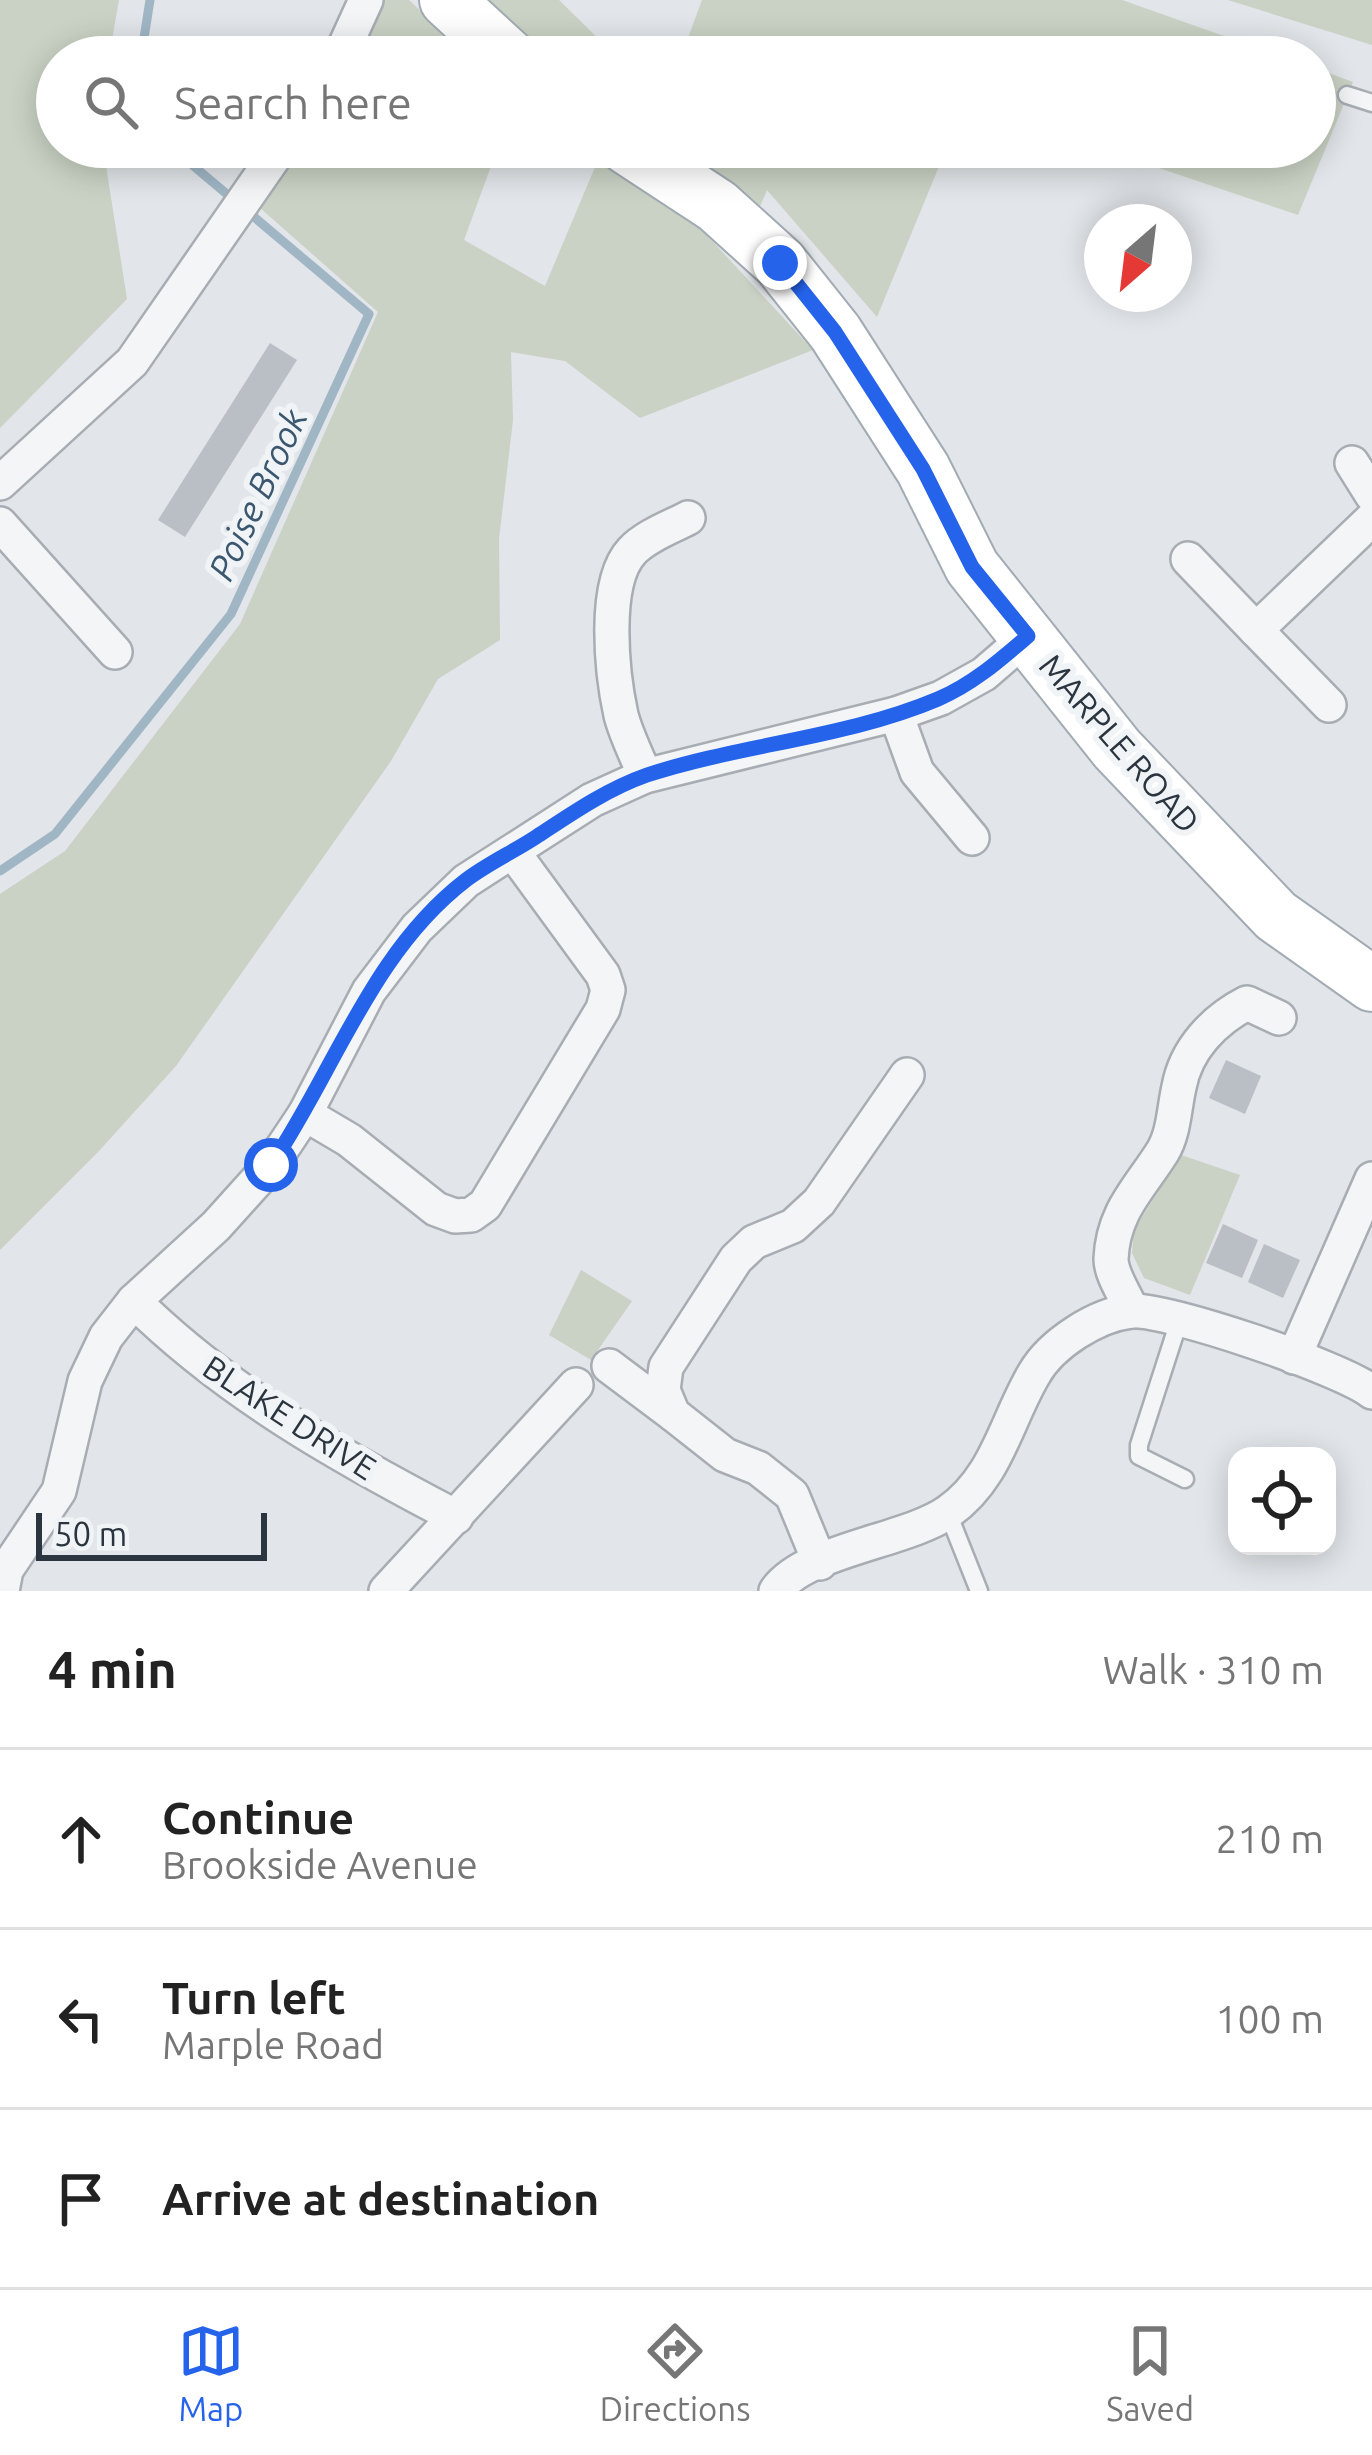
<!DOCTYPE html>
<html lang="en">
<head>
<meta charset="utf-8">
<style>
	body { margin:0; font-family:Ubuntu,sans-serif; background:#f6f6f6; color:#222 }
	.controls { position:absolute; right:36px; bottom:36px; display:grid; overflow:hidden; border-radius:24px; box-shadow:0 6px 30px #0003 }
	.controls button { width:108px; height:108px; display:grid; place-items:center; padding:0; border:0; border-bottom:3px solid #e0e0e0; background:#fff; color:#222; font:60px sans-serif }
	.compass { position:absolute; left:1084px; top:204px; width:108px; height:108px; border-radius:50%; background:#fff; box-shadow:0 6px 30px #0003; rotate:208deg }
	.scale { position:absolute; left:36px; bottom:30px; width:231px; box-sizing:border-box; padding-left:12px; border:6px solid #2b353f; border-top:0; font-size:33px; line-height:42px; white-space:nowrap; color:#2b353f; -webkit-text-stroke:9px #f1f4f6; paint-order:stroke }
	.stop { position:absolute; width:36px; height:36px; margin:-27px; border:9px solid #2563eb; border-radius:50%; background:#fff }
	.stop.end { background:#2563eb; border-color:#fff; box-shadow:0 3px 12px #0008 }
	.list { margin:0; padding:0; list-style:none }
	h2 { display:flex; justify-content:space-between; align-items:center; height:156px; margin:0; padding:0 48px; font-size:51px }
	h2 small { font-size:39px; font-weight:400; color:#767676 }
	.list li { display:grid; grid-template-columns:78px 1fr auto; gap:36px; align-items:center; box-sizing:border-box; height:180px; padding:0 48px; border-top:3px solid #e0e0e0 }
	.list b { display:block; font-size:45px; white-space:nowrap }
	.list p { margin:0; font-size:39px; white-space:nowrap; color:#767676 }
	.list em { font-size:39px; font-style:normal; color:#767676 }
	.icon { flex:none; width:66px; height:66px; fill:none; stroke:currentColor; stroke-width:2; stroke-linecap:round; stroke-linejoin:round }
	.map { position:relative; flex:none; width:1372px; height:1591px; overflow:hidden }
	.search { position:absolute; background:#fff; box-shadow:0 6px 30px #0003; left:36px; right:36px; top:36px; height:132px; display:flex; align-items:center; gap:30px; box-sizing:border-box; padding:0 42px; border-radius:66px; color:#767676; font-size:45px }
	.sheet { height:696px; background:#fff }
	nav { display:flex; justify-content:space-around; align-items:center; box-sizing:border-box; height:168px; border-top:3px solid #e0e0e0; background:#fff; font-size:33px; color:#767676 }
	nav a { display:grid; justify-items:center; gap:6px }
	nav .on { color:#2563eb }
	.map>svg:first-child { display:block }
	.green { fill:#c9d2c4 }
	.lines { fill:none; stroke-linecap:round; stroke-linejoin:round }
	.stream { stroke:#a0b6c5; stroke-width:9 }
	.building { fill:#b9bfc5 }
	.lane-casing { stroke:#a7adb3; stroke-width:21 }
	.street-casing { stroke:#a7adb3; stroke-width:38 }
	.primary-casing { stroke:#a2abb3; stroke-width:58 }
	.lane { stroke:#f4f5f7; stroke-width:16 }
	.street { stroke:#f4f5f7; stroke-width:33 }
	.primary { stroke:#fff; stroke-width:54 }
	.route { stroke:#2563eb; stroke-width:15 }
	.labels { text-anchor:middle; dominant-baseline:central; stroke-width:12; stroke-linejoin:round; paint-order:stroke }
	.street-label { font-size:33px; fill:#2b353f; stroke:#f1f4f6 }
	.water-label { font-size:36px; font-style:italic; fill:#3a576f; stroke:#f1f4f6 }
</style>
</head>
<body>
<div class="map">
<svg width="1372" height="1591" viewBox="0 0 1372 1591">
	<rect width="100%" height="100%" fill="#e2e5e9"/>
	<g class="green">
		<polygon points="0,0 119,0 109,57 57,57 57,147 103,147 127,299 0,428"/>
		<polygon points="377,0 409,0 469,57 352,57"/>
		<polygon points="479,0 559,0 617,57 546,57"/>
		<polygon points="702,0 1122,0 1283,57 681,57"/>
		<polygon points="1228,0 1372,0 1372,45"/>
		<polygon points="1315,68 1353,82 1298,215 1097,147 1315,147"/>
		<polygon points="299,147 498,147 464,240 545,286 598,160 691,218 813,350 640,418 565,361 511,352 513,420 499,539 500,640 438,679 391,761 176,1066 98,1152 0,1250 0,894 65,851 240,624 378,312 259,207"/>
		<polygon points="668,147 722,147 744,165 730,147 947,147 877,317 767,190 758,211"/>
		<polygon points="1181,1155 1240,1175 1190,1295 1144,1278 1132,1253 1134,1230"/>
		<polygon points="581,1270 632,1301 591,1360 549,1335"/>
	</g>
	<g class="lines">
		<g class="stream">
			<polyline points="141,57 150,0"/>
			<polyline points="0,871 55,834 231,614 369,314 171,147"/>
		</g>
	</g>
	<g class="building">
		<polygon points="270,343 297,360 185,537 158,520"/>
		<polygon points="1226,1060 1261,1076 1245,1114 1209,1098"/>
		<polygon points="1223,1224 1258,1240 1242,1278 1206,1263"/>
		<polygon points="1264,1244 1300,1260 1283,1298 1248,1282"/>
	</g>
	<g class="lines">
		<defs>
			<g id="lane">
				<polyline points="1347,95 1372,103"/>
				<polyline points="1179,1321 1139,1445 1139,1456 1185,1479"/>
				<polyline points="948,1513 979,1591"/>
			</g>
			<g id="street">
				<polyline points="340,57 366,0"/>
				<polyline points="1352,463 1372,495"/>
				<polyline points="0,483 132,362 281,147"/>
				<polyline points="0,524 115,652"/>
				<polyline points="1188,559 1256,630 1372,519"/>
				<polyline points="1256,630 1329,705"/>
				<polyline points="896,714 917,772 972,838"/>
				<path d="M645,776C637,756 626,735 621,715C612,674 602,583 632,551C646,536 671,527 688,518"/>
				<polyline points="305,1114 349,1140 436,1209 455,1216 471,1215 485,1205 603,1009 608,990 603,975 513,852"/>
				<path d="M134,1301C227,1393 341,1457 456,1517"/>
				<path d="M1132,1311C1126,1296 1111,1275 1111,1259C1113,1211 1140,1188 1163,1151C1174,1132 1174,1109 1179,1087C1186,1049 1214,1020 1247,1003L1279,1018"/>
				<polyline points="1294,1357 1372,1179"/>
				<polyline points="609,1366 673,1414"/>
				<polyline points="820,1563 792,1495 758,1468 725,1455 673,1414 663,1390 666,1367 736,1259 754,1242 793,1226 819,1202 907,1075"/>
				<polyline points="2,1591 6,1570 59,1491 85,1381 106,1337 134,1301 216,1226 271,1165 305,1114 369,991 417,928 466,881 592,800 645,776 896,714 941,698 984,674 1028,636"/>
				<polyline points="386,1591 576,1385"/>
				<path d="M776,1591C804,1550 907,1541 948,1512C997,1478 1006,1421 1034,1374C1051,1344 1096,1315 1131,1311C1166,1308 1344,1369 1372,1392"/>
			</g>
			<g id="primary">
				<polyline points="447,0 509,57"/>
				<polyline points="627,147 717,206 780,263 835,332 923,469 972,567 1117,749 1276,916 1372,984"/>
			</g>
		</defs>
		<use href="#lane" class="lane-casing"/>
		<use href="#street" class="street-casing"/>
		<use href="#primary" class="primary-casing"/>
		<use href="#lane" class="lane"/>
		<use href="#street" class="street"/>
		<use href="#primary" class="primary"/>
	</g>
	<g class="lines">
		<path class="route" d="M271,1165C335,1070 372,952 466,880C487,864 513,852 536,837C571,814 607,789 647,775C742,744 846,738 938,699C973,684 1000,660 1028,636L972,567L923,469L835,332L780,263"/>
	</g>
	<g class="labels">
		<g class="street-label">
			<text transform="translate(1120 743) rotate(49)">MARPLE ROAD</text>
			<text transform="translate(290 1417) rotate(33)">BLAKE DRIVE</text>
		</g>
		<g class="water-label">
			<text transform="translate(257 494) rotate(-65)">Poise Brook</text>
		</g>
	</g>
</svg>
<div class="controls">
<button><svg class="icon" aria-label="locate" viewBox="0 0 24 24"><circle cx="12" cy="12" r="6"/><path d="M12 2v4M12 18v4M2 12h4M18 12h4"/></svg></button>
</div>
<svg class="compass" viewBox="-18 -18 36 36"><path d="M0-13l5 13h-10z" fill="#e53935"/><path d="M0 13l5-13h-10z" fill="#767676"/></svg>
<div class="scale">50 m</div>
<div class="stop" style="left:271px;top:1165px"></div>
<div class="stop end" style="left:780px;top:263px"></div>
<div class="search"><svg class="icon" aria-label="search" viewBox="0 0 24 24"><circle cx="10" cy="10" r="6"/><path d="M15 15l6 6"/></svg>Search here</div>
</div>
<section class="sheet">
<h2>4 min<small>Walk · 310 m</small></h2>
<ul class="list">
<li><svg class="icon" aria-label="ahead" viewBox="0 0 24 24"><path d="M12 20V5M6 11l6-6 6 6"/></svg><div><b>Continue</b><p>Brookside Avenue</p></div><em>210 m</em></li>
<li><svg class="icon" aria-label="left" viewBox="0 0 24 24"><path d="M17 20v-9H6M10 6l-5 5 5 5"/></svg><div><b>Turn left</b><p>Marple Road</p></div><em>100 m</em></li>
<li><svg class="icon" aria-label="arrive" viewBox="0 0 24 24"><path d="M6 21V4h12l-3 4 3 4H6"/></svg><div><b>Arrive at destination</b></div></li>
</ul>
</section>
<nav>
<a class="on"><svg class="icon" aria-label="map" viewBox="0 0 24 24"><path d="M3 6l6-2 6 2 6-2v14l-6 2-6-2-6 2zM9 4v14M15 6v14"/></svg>Map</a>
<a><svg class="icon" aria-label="directions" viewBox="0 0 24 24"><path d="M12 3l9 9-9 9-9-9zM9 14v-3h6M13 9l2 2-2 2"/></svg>Directions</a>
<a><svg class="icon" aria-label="saved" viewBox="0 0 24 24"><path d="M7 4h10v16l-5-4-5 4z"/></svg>Saved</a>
</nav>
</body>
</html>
